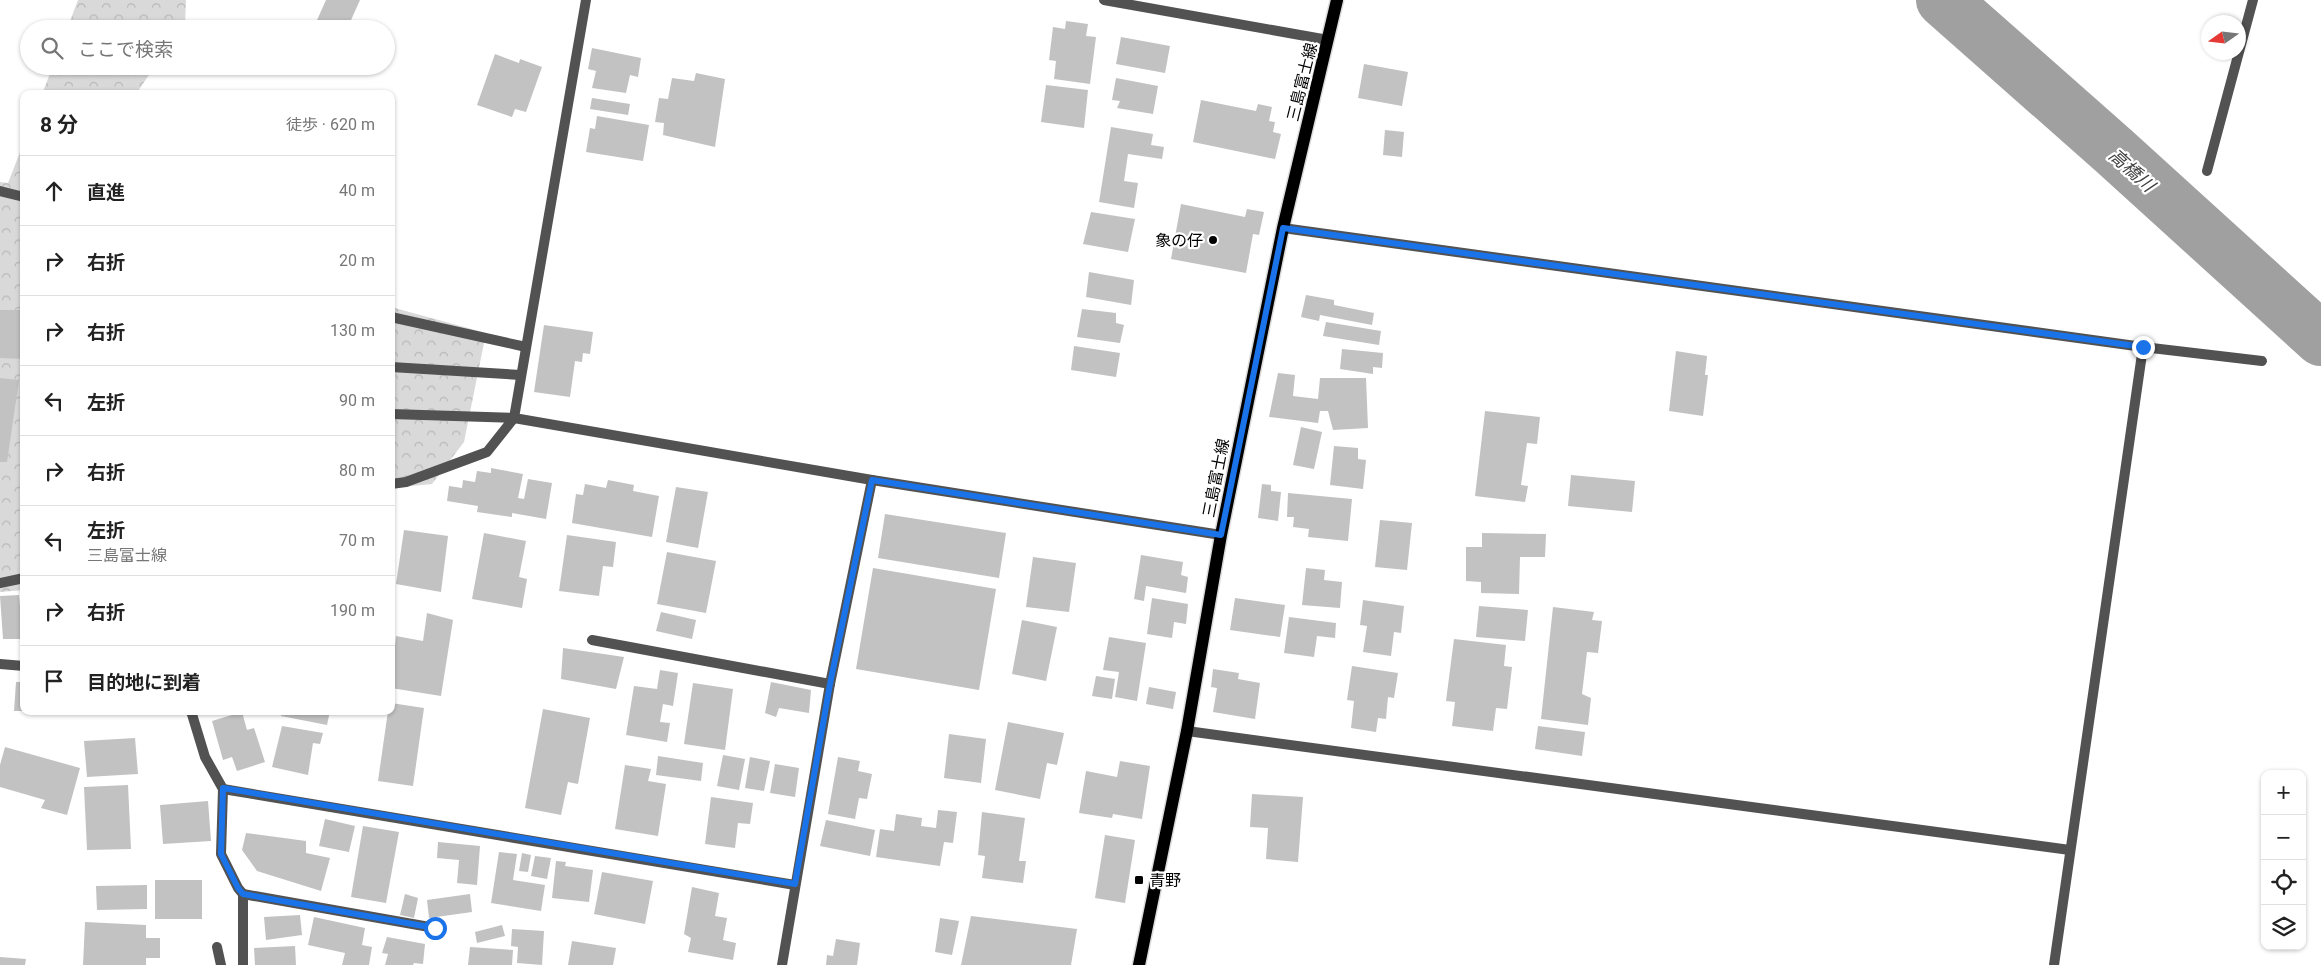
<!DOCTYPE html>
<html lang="ja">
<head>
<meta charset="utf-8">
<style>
	body { margin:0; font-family:Roboto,"Noto Sans JP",sans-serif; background:#f2f2f2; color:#222 }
	.controls { position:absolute; right:15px; bottom:15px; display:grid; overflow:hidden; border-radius:10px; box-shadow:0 1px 4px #0004 }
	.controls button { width:45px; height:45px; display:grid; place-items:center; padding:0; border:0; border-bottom:1px solid #e0e0e0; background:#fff; color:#222; font:25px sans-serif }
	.compass { position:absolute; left:2201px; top:15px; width:45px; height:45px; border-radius:50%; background:#fff; box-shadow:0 1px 4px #0004; rotate:256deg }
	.stop { position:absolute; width:15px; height:15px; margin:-11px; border:4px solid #1a73e8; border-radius:50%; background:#fff }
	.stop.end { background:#1a73e8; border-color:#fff; box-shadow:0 1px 5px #0008 }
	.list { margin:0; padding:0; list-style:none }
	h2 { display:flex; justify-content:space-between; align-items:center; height:65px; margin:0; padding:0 20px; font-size:21px }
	h2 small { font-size:16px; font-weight:400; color:#767676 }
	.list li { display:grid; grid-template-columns:32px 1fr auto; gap:15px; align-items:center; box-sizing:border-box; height:70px; padding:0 20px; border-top:1px solid #e0e0e0 }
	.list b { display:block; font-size:19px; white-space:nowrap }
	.list p { margin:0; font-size:16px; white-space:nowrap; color:#767676 }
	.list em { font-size:16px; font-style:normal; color:#767676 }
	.icon { flex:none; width:28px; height:28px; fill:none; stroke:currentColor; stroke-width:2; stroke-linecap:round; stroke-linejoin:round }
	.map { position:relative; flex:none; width:2321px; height:965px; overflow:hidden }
	.search { position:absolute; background:#fff; box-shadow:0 1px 4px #0004; left:20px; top:20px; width:375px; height:55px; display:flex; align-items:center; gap:12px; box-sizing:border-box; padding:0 18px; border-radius:28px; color:#767676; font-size:19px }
	.panel { position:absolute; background:#fff; box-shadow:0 1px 4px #0004; left:20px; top:90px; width:375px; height:625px; border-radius:10px }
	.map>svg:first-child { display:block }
	.forest { fill:url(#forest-crowns) }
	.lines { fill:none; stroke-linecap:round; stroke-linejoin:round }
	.river { stroke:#a0a0a0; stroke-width:54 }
	.building { fill:#c2c2c2 }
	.primary-casing { stroke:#dbdbdb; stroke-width:15 }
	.lane { stroke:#525252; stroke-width:10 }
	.street { stroke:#525252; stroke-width:10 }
	.primary { stroke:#000; stroke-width:12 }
	.route { stroke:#1a73e8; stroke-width:6 }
	.poi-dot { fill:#000; stroke:#fff; stroke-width:2 }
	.labels { text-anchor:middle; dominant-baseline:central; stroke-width:4.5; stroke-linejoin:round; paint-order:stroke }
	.street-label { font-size:16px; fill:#000; stroke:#fff }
	.poi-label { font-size:16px; fill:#000; stroke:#fff; text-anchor:end }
	.water-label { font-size:18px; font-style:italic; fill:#414141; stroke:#fff }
</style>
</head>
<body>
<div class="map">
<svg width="2321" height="965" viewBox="0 0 2321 965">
	<defs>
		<pattern id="forest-crowns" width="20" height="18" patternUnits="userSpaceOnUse" patternTransform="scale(1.25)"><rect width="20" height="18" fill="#d9d9d9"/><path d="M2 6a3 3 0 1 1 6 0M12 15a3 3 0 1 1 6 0" fill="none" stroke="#b8b8b8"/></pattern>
	</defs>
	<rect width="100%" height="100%" fill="#fff"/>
	<g class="forest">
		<polygon points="78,0 186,0 185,26 183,29 67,29"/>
		<polygon points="53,66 155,66 136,94 42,94"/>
		<polygon points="24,142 24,590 0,592 0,182 8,183"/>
		<polygon points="391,307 486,333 464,442 432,484 391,488"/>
	</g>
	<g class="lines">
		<polyline class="river" points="1943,0 2114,151 2321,339"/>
	</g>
	<g class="building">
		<polygon points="326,0 360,0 347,29 313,29"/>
		<polygon points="1066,21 1088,24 1086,36 1096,37 1090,84 1054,79 1056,61 1049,60 1053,27 1065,29"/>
		<polygon points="1121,37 1170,46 1165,73 1116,64"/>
		<polygon points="592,48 641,58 638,77 630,75 626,93 592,88 596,71 588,69"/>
		<polygon points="495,54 519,63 520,59 542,67 526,112 515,109 512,117 477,105"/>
		<polygon points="1364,64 1408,72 1402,106 1358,98"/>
		<polygon points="696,73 725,79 715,147 663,135 664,123 655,122 659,98 668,99 672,78 694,81"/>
		<polygon points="1116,78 1158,86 1153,114 1117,108 1120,101 1112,100"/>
		<polygon points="1046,85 1088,90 1084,128 1041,122"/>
		<polygon points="592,98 630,104 628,115 590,109"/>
		<polygon points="1201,100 1256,111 1258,104 1272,107 1269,121 1275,122 1273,132 1281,134 1275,159 1193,142"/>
		<polygon points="597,116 649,125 643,161 586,152 590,128 595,129"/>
		<polygon points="1111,127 1153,134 1151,145 1164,147 1162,159 1128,154 1124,181 1138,183 1134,208 1099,202"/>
		<polygon points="1385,130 1404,132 1402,157 1383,155"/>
		<polygon points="1181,204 1245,217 1247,209 1264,212 1259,235 1253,234 1246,273 1171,259"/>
		<polygon points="1091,212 1135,219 1128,252 1083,244"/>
		<polygon points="1089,272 1134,280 1131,305 1086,297"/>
		<polygon points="1306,295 1334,300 1334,305 1374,313 1372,325 1320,315 1319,321 1301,317"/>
		<polygon points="1082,309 1116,313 1116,323 1124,325 1120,343 1077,337"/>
		<polygon points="0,310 24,310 24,359 0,358"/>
		<polygon points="1326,322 1381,331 1379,345 1323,336"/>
		<polygon points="544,325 593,332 590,354 583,353 582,362 575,361 570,397 534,392"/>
		<polygon points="1074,346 1120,353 1116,377 1071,370"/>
		<polygon points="1342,349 1383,353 1382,368 1373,367 1373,374 1340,369"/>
		<polygon points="1676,351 1707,356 1705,375 1708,375 1703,416 1669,411"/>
		<polygon points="1278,373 1295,375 1293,396 1318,399 1320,378 1366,378 1368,428 1333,430 1328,411 1320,411 1318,423 1269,417"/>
		<polygon points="0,378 19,380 7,462 0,462"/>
		<polygon points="1485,411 1540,417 1537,444 1527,443 1521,485 1528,486 1525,502 1475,496"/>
		<polygon points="1301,427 1322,432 1314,469 1293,465"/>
		<polygon points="1334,446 1358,448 1358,459 1366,460 1363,489 1330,485"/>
		<polygon points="491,468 523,474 518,498 524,499 528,479 552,483 546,519 512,513 512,517 477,512 478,506 447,501 449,486 462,488 463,480 475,482 477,471 491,473"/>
		<polygon points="1571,475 1635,481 1632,512 1568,506"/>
		<polygon points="608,480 634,485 633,491 659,496 652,537 572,523 576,494 583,495 585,484 606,488"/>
		<polygon points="1262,484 1271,485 1271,491 1281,492 1278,521 1258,518"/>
		<polygon points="676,487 708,492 698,548 666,542"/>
		<polygon points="1288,493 1352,499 1348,541 1308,537 1309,529 1293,527 1294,517 1287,517"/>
		<polygon points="885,514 1006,533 999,578 878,558"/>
		<polygon points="1380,520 1412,523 1407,570 1375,567"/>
		<polygon points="404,530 448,536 441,592 396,584"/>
		<polygon points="484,533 526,541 519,577 527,579 522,608 472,599"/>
		<polygon points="1482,533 1546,534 1545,557 1520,557 1519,594 1481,593 1481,582 1466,581 1466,547 1482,547"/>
		<polygon points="567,535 616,542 613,567 603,566 599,596 559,591"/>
		<polygon points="667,552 716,561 706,613 657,604"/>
		<polygon points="1141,555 1183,562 1181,575 1188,577 1186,593 1146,586 1144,601 1134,599"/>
		<polygon points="1033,557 1076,563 1069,612 1026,607"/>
		<polygon points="873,568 996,589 979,690 856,669"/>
		<polygon points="1306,568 1325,570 1324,580 1342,582 1340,608 1302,605"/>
		<polygon points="19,595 23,639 3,639 0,596"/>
		<polygon points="1152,598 1188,604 1186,624 1174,622 1172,638 1147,634"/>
		<polygon points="1235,598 1285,605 1280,637 1230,630"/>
		<polygon points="1363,600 1404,606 1401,633 1394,632 1391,656 1363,652 1367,626 1360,625"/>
		<polygon points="1479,606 1528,610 1525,641 1476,637"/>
		<polygon points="1553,607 1594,612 1592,620 1602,621 1598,653 1587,652 1582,694 1591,698 1588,725 1541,719"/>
		<polygon points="661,612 696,620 692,639 656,631"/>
		<polygon points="427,613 453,620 441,696 391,688 391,644 395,645 396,636 423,641"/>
		<polygon points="1289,617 1336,623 1335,638 1317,636 1314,657 1284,653"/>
		<polygon points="1022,620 1057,627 1046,681 1012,674"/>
		<polygon points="1109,637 1146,643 1137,701 1115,697 1119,672 1103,670"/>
		<polygon points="1454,639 1506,645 1504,666 1512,667 1507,709 1496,708 1493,731 1452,726 1455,702 1446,701"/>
		<polygon points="563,648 624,657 616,689 561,679"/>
		<polygon points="1352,666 1398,673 1394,698 1388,697 1386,719 1378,718 1376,732 1351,728 1354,701 1347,700"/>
		<polygon points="1213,669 1239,673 1238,679 1260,683 1255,719 1213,712 1217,688 1211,687"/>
		<polygon points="660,670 678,673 673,706 663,704 660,722 670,723 667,742 626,735 634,686 657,689"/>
		<polygon points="1096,676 1115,679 1112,699 1092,696"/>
		<polygon points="16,682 24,682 24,711 14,711"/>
		<polygon points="771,682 811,690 809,713 779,708 776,717 765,713"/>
		<polygon points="693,683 733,689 725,750 684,744"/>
		<polygon points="1149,687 1176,692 1173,709 1146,704"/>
		<polygon points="391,703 424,708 413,786 378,781 388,711 391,711"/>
		<polygon points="543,709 590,718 578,784 568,782 561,815 525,808"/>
		<polygon points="282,711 330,711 327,725 281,716"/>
		<polygon points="242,712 247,730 254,728 265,762 237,771 232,757 223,760 212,721"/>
		<polygon points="1008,722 1064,733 1057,765 1047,763 1040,799 995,790"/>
		<polygon points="282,726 323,733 320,744 313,743 308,775 272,767"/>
		<polygon points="1538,726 1585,732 1582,756 1535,749"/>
		<polygon points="949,734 986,739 981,783 944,778"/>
		<polygon points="135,738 138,774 87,777 84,741"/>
		<polygon points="5,747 80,768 67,815 41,808 45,800 0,787 0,765"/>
		<polygon points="723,755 745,759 739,790 717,786"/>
		<polygon points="658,756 703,763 701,781 656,775"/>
		<polygon points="750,757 770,761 764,791 745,788"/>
		<polygon points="838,757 860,761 858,771 872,774 867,799 859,798 855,819 828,814"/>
		<polygon points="1120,761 1150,766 1142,819 1113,814 1112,818 1079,813 1086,771 1117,777"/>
		<polygon points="775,764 799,768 795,797 770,793"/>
		<polygon points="625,765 651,769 648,781 666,784 658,836 615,829"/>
		<polygon points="128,785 131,849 87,850 84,787"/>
		<polygon points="1252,794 1303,797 1298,862 1266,859 1268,828 1250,827"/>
		<polygon points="711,797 753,803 750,824 738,823 735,848 705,844"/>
		<polygon points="208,801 211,841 163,844 160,805"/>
		<polygon points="938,810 957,812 953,843 944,842 940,866 876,857 880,829 894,831 896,814 922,818 921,826 936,828"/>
		<polygon points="982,812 1025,818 1019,861 1026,861 1023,883 982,878 985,856 978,855"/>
		<polygon points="325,819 355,826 349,852 319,846"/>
		<polygon points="826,820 875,830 870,856 820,846"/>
		<polygon points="363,826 399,832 386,903 351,897"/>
		<polygon points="246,833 306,841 306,853 330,858 321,891 257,871 242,850"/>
		<polygon points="1105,835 1135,840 1125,903 1095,898"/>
		<polygon points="438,842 480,846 477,885 457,883 459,860 437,858"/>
		<polygon points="499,852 517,854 513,880 545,885 541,911 491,903"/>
		<polygon points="522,853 531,855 528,872 519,871"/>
		<polygon points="535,856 551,858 547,879 531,876"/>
		<polygon points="556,861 566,862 565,866 593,870 589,902 552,898"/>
		<polygon points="602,872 653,881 645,924 594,914"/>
		<rect x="155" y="880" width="47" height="39"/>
		<polygon points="147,885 147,909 97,910 96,886"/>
		<polygon points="692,887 719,893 715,916 727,918 723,940 736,943 733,960 688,952 691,938 684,934"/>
		<polygon points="405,894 418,898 414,918 400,915"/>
		<polygon points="470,894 472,912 429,918 427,900"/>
		<polygon points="300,915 302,935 266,940 264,917"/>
		<polygon points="971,916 1077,929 1071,965 961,965"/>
		<polygon points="314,917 365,928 362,945 372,947 369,965 342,965 345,953 308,945"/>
		<polygon points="940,918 959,921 952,955 935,952"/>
		<polygon points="85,922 146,925 146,938 160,938 160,958 146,958 146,965 83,965"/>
		<polygon points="502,925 505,936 477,943 475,932"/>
		<polygon points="512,929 544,931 542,965 517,963 518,947 511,946"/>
		<polygon points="387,937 425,944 423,964 414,963 413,965 385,965 388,954 382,953"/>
		<polygon points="836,939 860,943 857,965 826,965 827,955 833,956"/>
		<polygon points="572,941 616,948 613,965 568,965"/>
		<polygon points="295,946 296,965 255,965 254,948"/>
		<polygon points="470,947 513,950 512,965 468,965"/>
		<polygon points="0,957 26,959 25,965 0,965"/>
	</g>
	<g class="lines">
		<defs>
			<polyline id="primary" points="1139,965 1187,731 1221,535 1283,228 1337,0"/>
		</defs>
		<use href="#primary" class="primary-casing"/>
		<g class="lane">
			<polyline points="0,191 24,197"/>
			<polyline points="391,317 526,347"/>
			<polyline points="391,367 521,375"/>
			<polyline points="391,414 514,418"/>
		</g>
		<g class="street">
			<polyline points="586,0 514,418 872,480 1221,535"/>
			<polyline points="1104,0 1328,40"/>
			<polyline points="2207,171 2253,0"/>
			<polyline points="1283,228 2143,347 2262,361"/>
			<polyline points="391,484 406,482 487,452 514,418"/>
			<polyline points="0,583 24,578"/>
			<polyline points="592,640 830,684"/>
			<polyline points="0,664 24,666"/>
			<polyline points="191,711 205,757 223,789"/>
			<polyline points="1187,731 2070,850"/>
			<polyline points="243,894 435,928"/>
			<polyline points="217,947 221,965"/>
			<polyline points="243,965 243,894 238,888 221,854 223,789 795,885"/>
			<polyline points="782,965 830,684 872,480"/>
			<polyline points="2054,965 2143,347"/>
		</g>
		<use href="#primary" class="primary"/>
	</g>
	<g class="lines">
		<polyline class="route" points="435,928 243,894 238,888 221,854 223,788 795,884 830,684 872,480 1221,535 1283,228 2143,347"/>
	</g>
	<g class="poi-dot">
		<circle cx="1213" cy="240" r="5"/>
		<rect x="1134" y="875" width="10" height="10" rx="2.5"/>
	</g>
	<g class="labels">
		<g class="street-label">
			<text transform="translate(1302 82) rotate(-76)">三島富士線</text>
			<text transform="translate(1216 478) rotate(-79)">三島富士線</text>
		</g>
		<g class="poi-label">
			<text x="1203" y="240">象の仔</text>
			<text x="1149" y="880" text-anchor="start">青野</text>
		</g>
		<g class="water-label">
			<text transform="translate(2132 170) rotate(42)">高橋川</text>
		</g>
	</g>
</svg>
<div class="controls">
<button>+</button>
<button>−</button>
<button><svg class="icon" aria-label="locate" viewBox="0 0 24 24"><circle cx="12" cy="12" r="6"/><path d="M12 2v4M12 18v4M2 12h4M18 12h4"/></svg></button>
<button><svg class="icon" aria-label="layers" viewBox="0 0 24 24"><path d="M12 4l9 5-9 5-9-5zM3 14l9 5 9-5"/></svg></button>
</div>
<svg class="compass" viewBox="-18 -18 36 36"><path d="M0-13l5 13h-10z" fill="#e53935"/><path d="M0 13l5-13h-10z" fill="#767676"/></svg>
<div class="stop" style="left:435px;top:928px"></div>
<div class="stop end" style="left:2143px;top:347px"></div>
<div class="search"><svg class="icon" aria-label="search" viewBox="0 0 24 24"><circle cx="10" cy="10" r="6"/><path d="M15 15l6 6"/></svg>ここで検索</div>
<section class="panel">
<h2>8 分<small>徒歩 · 620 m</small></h2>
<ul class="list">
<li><svg class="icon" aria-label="ahead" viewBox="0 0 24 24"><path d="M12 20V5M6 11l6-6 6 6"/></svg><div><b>直進</b></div><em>40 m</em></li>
<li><svg class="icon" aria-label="right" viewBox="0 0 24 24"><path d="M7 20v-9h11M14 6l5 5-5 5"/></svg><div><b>右折</b></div><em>20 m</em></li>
<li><svg class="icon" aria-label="right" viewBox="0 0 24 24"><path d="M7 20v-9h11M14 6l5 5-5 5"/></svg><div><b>右折</b></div><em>130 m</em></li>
<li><svg class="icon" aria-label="left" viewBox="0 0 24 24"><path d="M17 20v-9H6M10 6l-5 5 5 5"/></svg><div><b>左折</b></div><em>90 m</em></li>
<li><svg class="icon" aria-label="right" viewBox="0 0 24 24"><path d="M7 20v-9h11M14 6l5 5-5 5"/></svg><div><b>右折</b></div><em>80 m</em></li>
<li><svg class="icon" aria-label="left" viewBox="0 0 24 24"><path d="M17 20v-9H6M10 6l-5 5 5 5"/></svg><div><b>左折</b><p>三島富士線</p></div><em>70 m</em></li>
<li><svg class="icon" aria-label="right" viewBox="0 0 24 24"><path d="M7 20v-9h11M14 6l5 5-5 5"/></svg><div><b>右折</b></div><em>190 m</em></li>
<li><svg class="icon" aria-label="arrive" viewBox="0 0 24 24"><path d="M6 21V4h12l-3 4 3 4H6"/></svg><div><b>目的地に到着</b></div></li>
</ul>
</section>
</div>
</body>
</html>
